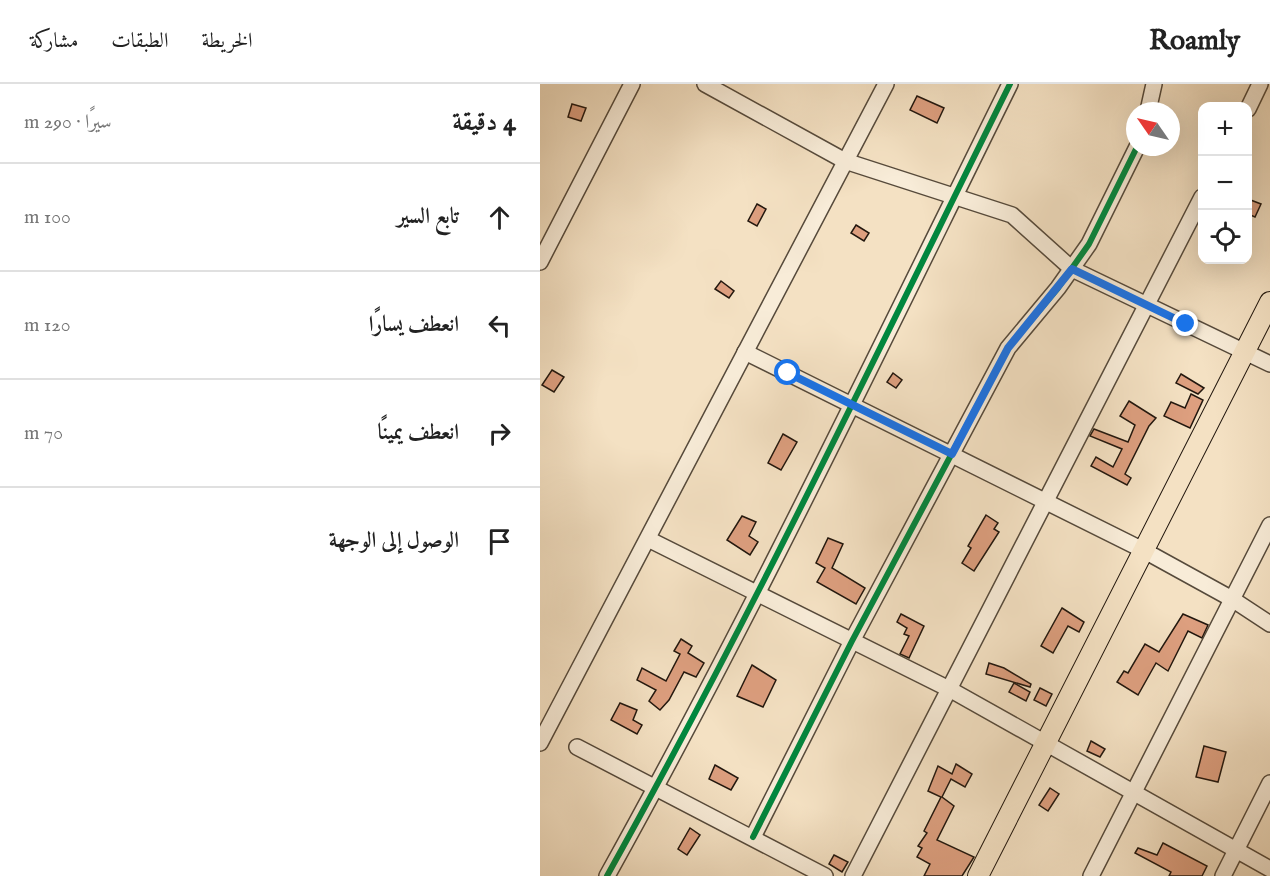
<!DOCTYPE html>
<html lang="ar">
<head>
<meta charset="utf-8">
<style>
	body { margin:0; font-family:"IM FELL English",Amiri,serif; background:#f2f2f2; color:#222; direction:rtl }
	.controls { position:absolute; right:18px; top:18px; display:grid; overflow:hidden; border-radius:12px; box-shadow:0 6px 24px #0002 }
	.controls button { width:54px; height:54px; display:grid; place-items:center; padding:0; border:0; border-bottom:2px solid #e0e0e0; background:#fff; color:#222; font:30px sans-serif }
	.compass { position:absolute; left:586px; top:18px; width:54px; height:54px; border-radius:50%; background:#fff; box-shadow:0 6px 24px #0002; rotate:304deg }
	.stop { position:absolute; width:18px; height:18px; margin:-14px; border:4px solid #1a73e8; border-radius:50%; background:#fff }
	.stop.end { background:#1a73e8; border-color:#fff; box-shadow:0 2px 6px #0008 }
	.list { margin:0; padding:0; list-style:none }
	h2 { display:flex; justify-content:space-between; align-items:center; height:78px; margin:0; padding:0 24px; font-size:26px }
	h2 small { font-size:20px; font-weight:400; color:#767676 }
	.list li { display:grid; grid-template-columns:39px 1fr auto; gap:18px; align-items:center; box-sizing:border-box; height:108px; padding:0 24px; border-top:2px solid #e0e0e0 }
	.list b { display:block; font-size:22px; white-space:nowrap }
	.list em { font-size:20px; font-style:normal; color:#767676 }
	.icon { flex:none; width:33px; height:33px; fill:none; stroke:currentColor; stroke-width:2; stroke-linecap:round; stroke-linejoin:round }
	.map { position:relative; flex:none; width:730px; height:792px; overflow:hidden; direction:ltr }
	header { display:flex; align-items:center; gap:36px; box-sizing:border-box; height:84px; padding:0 30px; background:#fff; border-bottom:2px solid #e0e0e0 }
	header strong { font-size:28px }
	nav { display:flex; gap:33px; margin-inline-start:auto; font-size:21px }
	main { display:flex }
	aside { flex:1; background:#fff }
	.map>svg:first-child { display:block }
	.building { fill:#dd9f7f; stroke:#22170e; stroke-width:1.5 }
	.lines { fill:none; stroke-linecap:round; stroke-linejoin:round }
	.minor-casing { stroke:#564a3b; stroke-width:18 }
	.major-casing { stroke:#22170e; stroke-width:22 }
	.minor { stroke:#f8ecd8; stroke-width:15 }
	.major { stroke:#f4e1c3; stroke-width:20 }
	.cycleway-casing { stroke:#f8ecd8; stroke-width:10 }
	.cycleway { stroke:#00873e; stroke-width:6 }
	.route { stroke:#1a73e8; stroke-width:8 }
</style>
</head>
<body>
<header>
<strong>Roamly</strong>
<nav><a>الخريطة</a><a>الطبقات</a><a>مشاركة</a></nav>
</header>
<main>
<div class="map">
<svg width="730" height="792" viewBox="0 0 730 792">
	<rect width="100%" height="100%" fill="#f4e1c3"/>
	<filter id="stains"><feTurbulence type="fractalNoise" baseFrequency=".00333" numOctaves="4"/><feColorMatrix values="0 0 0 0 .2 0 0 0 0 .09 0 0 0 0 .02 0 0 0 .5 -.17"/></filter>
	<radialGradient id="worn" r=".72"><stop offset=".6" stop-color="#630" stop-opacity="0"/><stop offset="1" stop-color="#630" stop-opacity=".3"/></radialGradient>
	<g class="building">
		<polygon points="377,12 404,24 397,39 370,26"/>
		<polygon points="32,20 46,24 41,37 28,33"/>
		<polygon points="708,115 721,120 715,133 708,130"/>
		<polygon points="217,120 226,125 217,142 208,137"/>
		<polygon points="316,141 329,149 324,157 311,149"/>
		<polygon points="181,197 194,207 189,214 175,205"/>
		<polygon points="12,286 24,293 14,308 2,301"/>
		<polygon points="353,289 362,296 356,304 347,298"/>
		<polygon points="641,290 664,304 658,310 636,299"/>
		<polygon points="651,310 663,316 650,344 624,332 631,318 645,324"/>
		<polygon points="589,317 616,334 609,342 585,390 591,394 587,401 551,382 556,373 573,383 582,365 550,352 554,345 588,358 595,341 580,332"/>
		<polygon points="243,350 257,358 241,386 228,379"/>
		<polygon points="446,431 458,439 454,445 459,448 434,487 422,479 431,464 428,462"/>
		<polygon points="202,432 216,438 209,452 218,458 210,471 187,456"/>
		<polygon points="288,454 303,460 292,484 325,504 316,520 277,498 285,484 276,479"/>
		<polygon points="522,524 544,538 539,548 528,542 513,569 501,562"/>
		<polygon points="361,530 384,542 369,574 360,570 369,552 364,550 367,544 357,538"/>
		<polygon points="643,530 668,541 662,554 648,547 628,587 616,579 598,611 577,598 584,587 588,589 605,560 619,568"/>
		<polygon points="141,555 152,562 148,569 164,579 156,593 144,588 129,616 120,626 109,617 116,606 97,596 102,584 126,597 140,570 134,567"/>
		<polygon points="449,579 464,584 491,600 490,603 446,590"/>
		<polygon points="212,581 236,596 223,623 197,612"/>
		<polygon points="474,599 490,608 486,617 469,608"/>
		<polygon points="500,604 512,610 506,622 494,616"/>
		<polygon points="80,619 97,626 93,636 102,641 97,650 71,636"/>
		<polygon points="551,657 565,665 560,673 547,667"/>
		<polygon points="664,662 686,668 678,698 656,693"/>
		<polygon points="416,680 432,690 425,703 411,695 402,713 414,722 397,756 434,773 422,792 384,792 390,780 377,773 382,764 378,762 387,749 384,747 401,713 388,707 398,682 412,690"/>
		<polygon points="175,681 198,694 191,706 169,695"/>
		<polygon points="510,704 519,710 508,727 499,721"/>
		<polygon points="150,744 160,751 147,771 138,765"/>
		<polygon points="623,759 667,782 662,792 629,792 631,788 595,769 598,764 617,771"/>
		<polygon points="294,771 308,778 302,788 289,780"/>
	</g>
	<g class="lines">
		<defs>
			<g id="minor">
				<polyline points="165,0 305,77 472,131 532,185 730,280"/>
				<polyline points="708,25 720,0"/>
				<polyline points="608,27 614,0"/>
				<polyline points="0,178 92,0"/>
				<polyline points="205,268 603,466 692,515 730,540"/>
				<polyline points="108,455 411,606 730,785"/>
				<polyline points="0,659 346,0"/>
				<polyline points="37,663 285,792"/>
				<polyline points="213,753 312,557 468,264 518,204 549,160 597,63"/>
				<path d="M67,792C211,533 339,265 470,0"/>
				<polyline points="313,792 662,113"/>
				<polyline points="551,792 730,441"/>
				<polyline points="683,792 730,699"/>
			</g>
			<polyline id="major" points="438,792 730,218"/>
		</defs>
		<use href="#minor" class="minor-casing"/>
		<use href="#major" class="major-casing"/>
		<use href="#minor" class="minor"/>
		<use href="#major" class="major"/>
		<defs>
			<g id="cycleway">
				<polyline points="213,753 312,557 468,264 518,204 549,160 597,63"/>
				<path d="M67,792C211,533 339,265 470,0"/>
			</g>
		</defs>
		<use href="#cycleway" class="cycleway-casing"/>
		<use href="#cycleway" class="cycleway"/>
	</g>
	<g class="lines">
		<polyline class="route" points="248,289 412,370 468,264 532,185 646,240"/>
	</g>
	<rect width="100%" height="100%" filter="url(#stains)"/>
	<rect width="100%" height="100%" fill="url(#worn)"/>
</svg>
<div class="controls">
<button>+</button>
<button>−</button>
<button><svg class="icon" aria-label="locate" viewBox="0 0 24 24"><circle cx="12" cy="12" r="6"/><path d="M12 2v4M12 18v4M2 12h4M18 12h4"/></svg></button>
</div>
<svg class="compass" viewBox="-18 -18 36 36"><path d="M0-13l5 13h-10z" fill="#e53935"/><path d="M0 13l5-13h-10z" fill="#767676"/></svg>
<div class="stop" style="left:248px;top:289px"></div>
<div class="stop end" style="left:646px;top:240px"></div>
</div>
<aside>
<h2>4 دقيقة<small>سيرًا · 290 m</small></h2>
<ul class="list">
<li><svg class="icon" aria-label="ahead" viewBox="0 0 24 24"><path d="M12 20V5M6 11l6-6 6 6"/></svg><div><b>تابع السير</b></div><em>100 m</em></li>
<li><svg class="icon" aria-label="left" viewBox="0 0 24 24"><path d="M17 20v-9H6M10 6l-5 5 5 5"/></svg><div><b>انعطف يسارًا</b></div><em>120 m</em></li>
<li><svg class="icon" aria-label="right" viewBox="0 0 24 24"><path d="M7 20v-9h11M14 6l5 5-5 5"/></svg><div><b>انعطف يمينًا</b></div><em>70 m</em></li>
<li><svg class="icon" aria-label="arrive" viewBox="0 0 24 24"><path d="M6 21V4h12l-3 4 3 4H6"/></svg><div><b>الوصول إلى الوجهة</b></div></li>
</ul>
</aside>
</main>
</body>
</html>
